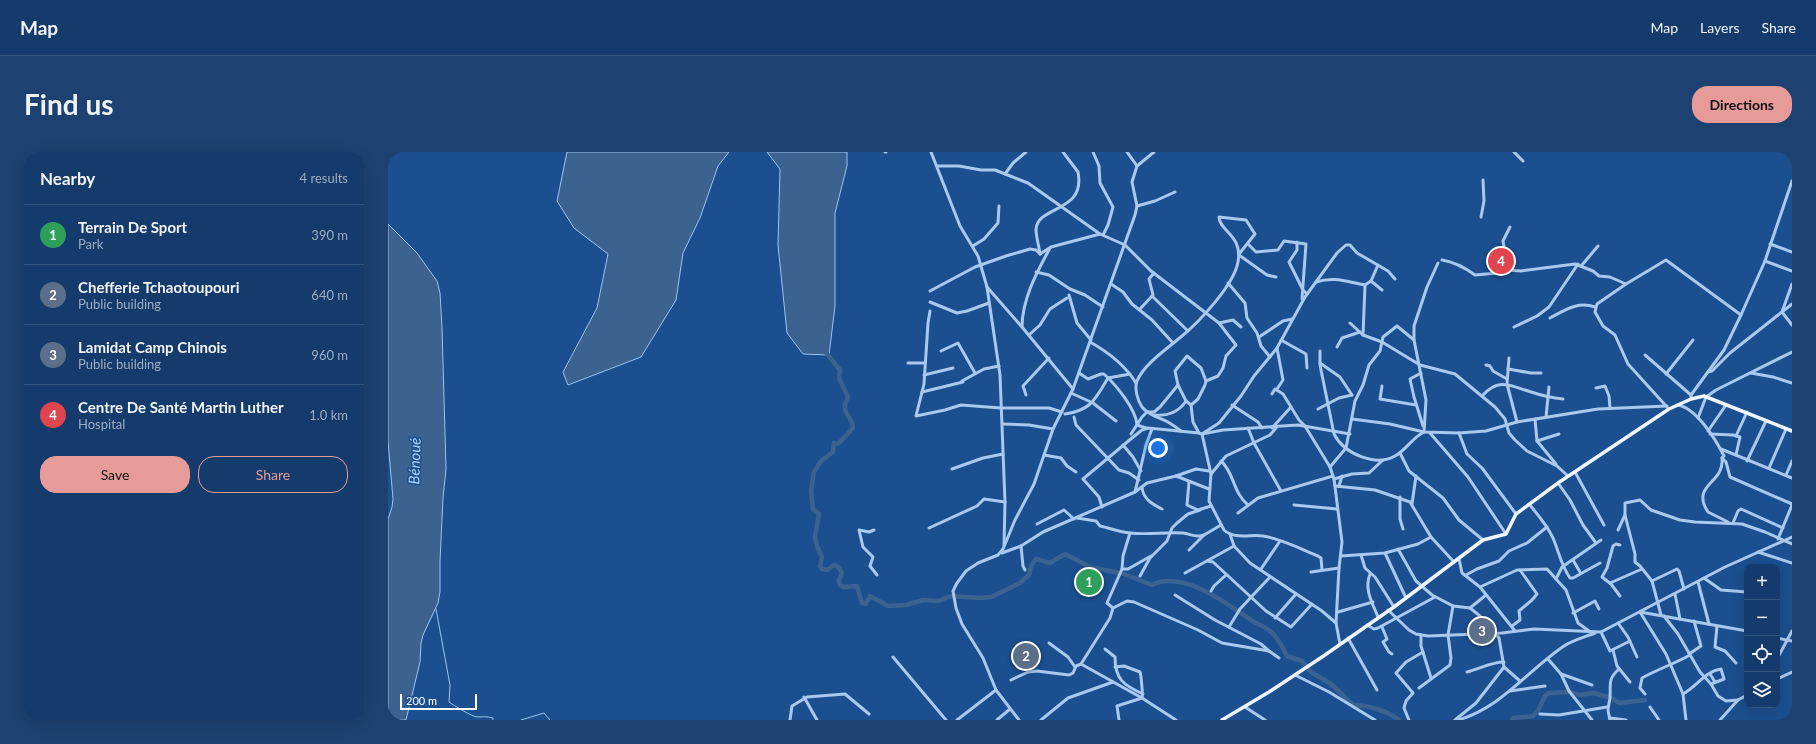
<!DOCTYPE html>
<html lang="en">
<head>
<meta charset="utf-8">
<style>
	body { margin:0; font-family:Lato,sans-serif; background:#1d4271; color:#f1f3f6 }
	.controls { position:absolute; right:12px; bottom:12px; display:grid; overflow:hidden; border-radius:8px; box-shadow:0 4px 16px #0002 }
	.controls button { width:36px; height:36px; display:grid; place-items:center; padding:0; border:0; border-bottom:1px solid #33557e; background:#143b6b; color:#f1f3f6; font:20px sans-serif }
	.scale { position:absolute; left:12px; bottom:10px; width:77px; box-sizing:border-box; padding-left:4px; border:2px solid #fff; border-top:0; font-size:11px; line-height:14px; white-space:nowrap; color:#fff; -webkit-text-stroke:3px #1b4f8f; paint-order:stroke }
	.you { position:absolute; left:770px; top:296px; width:14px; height:14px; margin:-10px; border:3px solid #fff; border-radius:50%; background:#1a73e8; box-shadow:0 0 0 6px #1a73e833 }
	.badge { display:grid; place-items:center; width:26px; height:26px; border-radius:50%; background:#e69b98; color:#fff; font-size:13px; font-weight:700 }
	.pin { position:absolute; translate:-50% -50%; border:2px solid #fff; box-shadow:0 1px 4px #0006 }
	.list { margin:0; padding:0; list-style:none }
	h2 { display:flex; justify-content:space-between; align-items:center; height:52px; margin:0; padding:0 16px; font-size:17px }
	h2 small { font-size:13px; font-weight:400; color:#9dadc1 }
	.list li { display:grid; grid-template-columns:26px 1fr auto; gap:12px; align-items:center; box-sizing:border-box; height:60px; padding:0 16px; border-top:1px solid #33557e }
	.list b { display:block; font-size:15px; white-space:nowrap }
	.list p { margin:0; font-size:13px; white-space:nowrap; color:#9dadc1 }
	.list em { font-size:13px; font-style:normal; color:#9dadc1 }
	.actions { display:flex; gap:8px; padding:12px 16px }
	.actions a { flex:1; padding:9px 0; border:1px solid #e69b98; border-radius:16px; text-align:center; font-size:14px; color:#e69b98 }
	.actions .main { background:#e69b98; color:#111 }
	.icon { flex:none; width:22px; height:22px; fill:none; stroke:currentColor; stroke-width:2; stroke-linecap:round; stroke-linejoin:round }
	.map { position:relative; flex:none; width:1404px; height:568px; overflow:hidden; border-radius:16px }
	header { display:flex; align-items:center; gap:24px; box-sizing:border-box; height:56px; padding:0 20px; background:#143b6b; border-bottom:1px solid #33557e }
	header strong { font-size:19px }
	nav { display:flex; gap:22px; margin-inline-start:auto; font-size:14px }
	.intro { display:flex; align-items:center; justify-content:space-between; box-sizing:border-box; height:96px; padding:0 24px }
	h1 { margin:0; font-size:28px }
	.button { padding:10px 18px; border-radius:16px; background:#e69b98; color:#111; font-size:14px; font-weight:700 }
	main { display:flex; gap:24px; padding:0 24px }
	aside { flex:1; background:#143b6b; border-radius:16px; box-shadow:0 4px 16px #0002 }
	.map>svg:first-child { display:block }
	.water { fill:#3c6290; stroke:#9cc4f0 }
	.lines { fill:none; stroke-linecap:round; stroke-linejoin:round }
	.stream { stroke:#9cc4f0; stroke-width:1 }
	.river { stroke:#3c6290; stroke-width:4.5 }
	.minor { stroke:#a9c9ee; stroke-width:3 }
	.major { stroke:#f0f6ff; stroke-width:3.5 }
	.labels { text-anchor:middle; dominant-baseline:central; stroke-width:3; stroke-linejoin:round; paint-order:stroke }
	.water-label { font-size:15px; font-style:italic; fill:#b5d3f5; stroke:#1b4f8f }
</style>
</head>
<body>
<header>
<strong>Map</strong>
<nav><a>Map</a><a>Layers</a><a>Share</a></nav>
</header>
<div class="intro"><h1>Find us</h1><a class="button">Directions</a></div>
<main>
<aside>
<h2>Nearby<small>4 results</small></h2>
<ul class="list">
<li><span class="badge" style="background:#2e9e5b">1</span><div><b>Terrain De Sport</b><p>Park</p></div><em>390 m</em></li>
<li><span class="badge" style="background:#5c6f8a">2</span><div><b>Chefferie Tchaotoupouri</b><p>Public building</p></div><em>640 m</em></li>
<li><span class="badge" style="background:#5c6f8a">3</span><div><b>Lamidat Camp Chinois</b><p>Public building</p></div><em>960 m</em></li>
<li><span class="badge" style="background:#e0444e">4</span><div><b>Centre De Santé Martin Luther</b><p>Hospital</p></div><em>1.0 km</em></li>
</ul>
<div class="actions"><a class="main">Save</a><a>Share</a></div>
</aside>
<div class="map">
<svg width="1404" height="568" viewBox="0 0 1404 568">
	<rect width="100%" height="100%" fill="#1b4f8f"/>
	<g class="water">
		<polygon points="179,0 341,0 330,14 312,66 295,101 288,148 253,205 180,233 175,220 209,156 220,102 186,76 169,49"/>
		<polygon points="379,0 459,0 459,14 447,61 447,154 441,203 415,202 399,181 390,93 392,17"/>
		<polygon points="0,72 29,101 49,129 52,141 54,175 58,317 55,346 52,409 52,440 50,451 35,483 33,491 32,510 18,568 0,568 0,367 4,355 5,347 0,289"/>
	</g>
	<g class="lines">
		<g class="stream">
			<path d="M48,457L62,533L61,550C65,553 85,565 89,565C95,565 98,564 105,566V568"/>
			<polyline points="133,568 156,561 162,568"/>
		</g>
		<g class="river">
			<path d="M436,198L452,218L451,226L460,245C451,262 464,262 465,276L450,292L446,291L445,300L433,309L426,320L423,339L425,357L431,362L427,385L429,394L434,405L432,414L434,417L439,418L446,413L450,415L454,420L451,428L452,433L456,435L469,434L474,451L478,452L482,444L500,454L518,453L535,448L550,449L563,444L592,446L603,445L632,431L641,423L643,414L648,407L662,411L677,402L702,415L736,422L764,433C796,417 840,453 866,470C871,473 878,475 882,479C891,486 894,495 899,504L914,509L923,520L943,532L965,553C982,554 998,558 1011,568"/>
			<polyline points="1124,568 1125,566 1145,564 1151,557 1157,544 1161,541 1182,540 1191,543 1206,541 1223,546 1231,551 1257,548"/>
		</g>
		<g class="minor">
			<polyline points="497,0 498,0"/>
			<polyline points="543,0 572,74 590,104 599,135 612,223 617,350 616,393"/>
			<polyline points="705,0 711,14 712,31 725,55 720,73 715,83"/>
			<polyline points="1126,0 1135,9"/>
			<polyline points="549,14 571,14 593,18 607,18 640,31 712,82"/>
			<polyline points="749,14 766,0"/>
			<polyline points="617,22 625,11 638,0"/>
			<polyline points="749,54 767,49 787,40"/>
			<polyline points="1093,65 1096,49 1095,28"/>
			<polyline points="909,90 909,98 901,110 915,138 919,142"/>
			<polyline points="860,92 868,100 890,98 896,89 918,92 914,147"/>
			<polyline points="1382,92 1404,100"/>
			<polyline points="585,94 596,87 610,71 611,54"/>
			<polyline points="1117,101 1115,89 1122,75"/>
			<polyline points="652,102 663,95 712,82 737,93 763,119 831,171 845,168 853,175"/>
			<path d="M652,102C651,94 648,85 648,77C650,53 698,61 690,20L675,0"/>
			<polyline points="851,103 879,123 888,125"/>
			<path d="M1054,108C1067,110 1076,115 1087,123L1110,121L1118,118L1133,119L1187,112L1205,119L1211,124L1222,125L1238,132"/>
			<polyline points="1377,109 1404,119"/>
			<polyline points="1194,113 1210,94"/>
			<polyline points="648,120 661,123 682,137 697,143 715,155"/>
			<polyline points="983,129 994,138"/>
			<path d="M928,130C947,124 959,130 977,133L983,129L990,113"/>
			<polyline points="840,131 857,151 859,166 869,181 873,194 882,205"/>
			<polyline points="723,132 735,140 744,152 764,168 785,191"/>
			<polyline points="1404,132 1394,160 1404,173"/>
			<polyline points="599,135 634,175 685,237"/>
			<polyline points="542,139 587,115 618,104 642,97 648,98 652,102"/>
			<polyline points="681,143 689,171 703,188"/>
			<polyline points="764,144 800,179"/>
			<polyline points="542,150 569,161 579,159 601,151"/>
			<polyline points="752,157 765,143 761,127 766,121"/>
			<polyline points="542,159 540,171 536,232 528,264 557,258 573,253 613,256 661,256 674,260"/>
			<path d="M1162,166C1177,158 1190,149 1207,155"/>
			<polyline points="962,171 975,183 994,190 1032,213 1067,222 1107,255 1117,267 1121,281 1127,288 1139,299 1169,314 1180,324"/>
			<path d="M634,175C634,147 649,120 662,96"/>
			<polyline points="1126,175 1149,164 1161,155 1190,112"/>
			<polyline points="641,183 652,173 662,157 679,146"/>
			<polyline points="975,183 977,133"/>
			<polyline points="871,185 895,169 904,167"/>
			<polyline points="893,188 918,202 919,216"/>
			<path d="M702,190C720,200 737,213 748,231"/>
			<polyline points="949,195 954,186 972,180"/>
			<polyline points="553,199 570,191 587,221"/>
			<path d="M932,199V213L946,282C956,302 988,315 1007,304C1018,298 1024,286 1036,280"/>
			<polyline points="1257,203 1303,243"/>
			<polyline points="1121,206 1119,232 1129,270"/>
			<polyline points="520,211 537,211"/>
			<polyline points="932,211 952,225 964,243"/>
			<polyline points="1098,213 1102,214 1105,219 1119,227"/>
			<polyline points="1120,217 1143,221 1153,221"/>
			<polyline points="1320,220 1324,219 1342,201 1404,152"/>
			<path d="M691,221L700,227L713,222H716C728,233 748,257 749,273L758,276"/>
			<polyline points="1033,221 1022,227 1026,245 1035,274"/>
			<polyline points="1363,221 1385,225 1404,231"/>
			<polyline points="1278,222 1305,188"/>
			<polyline points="536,223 565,216"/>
			<polyline points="574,229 596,217 611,214"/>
			<polyline points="818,229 830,224 835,216 838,204 848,193 831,171"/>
			<polyline points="790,233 798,249 803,253 805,270 811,281"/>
			<polyline points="994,234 992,247 1028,253"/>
			<polyline points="1208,236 1217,234 1221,244 1222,256"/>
			<polyline points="889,237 895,228 889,196"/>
			<polyline points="534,240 575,230"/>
			<polyline points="683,241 705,251 728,269"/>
			<polyline points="884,242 887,237 895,242 911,268 917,274 942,315 946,327 954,390 951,416 948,471 952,492"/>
			<polyline points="638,243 635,234 661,206"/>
			<path d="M1094,244C1110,226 1121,233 1140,239C1152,243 1163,246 1175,247"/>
			<polyline points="1303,247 1303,243 1336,198 1353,163 1377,109 1404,29"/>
			<polyline points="844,253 870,270 874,276"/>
			<path d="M1289,253C1308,255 1328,288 1336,304L1334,306L1338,310L1342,325L1404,352"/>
			<polyline points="1279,255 1240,212 1227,183 1215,174 1207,160 1209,152 1238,132 1278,108 1353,163"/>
			<polyline points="930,257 951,246 964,243"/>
			<path d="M677,262C704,258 707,247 720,226L742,222"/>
			<path d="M767,263C779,264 791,260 798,249"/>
			<polyline points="686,265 688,273 731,318 741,321 751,328"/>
			<polyline points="1158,265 1161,235"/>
			<polyline points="1310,266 1318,245 1328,238 1404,200"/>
			<polyline points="964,267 1002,272 1036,280 1071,281 1098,279 1129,270 1210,257 1279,254"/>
			<polyline points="1147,267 1149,289 1168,312"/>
			<polyline points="615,272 641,273 665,277"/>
			<polyline points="860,276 866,291 893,339"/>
			<polyline points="884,276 903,255"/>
			<path d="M793,279C789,276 785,273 780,270C772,266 760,263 754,255C750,249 746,237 749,229C756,212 780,196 794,184C811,170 846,133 850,110C855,83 831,79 831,65L858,68L867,82L851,102"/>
			<polyline points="1320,279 1338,253"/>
			<polyline points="1036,280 1038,248 1026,188 1026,174 1039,135 1050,111"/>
			<polyline points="1042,281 1080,325 1118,382"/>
			<polyline points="1071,281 1079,302 1094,316 1128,362"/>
			<polyline points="743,282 754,265 759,260 766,260 772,255 790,233 787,219 799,204 813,216 818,229 817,233 810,247 803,253"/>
			<polyline points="1322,282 1345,283 1352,285 1348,303"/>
			<polyline points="1348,284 1359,260"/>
			<polyline points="1149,289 1171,282"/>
			<polyline points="735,293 745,305 753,319"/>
			<polyline points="1333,297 1404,326"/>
			<polyline points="1012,301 1021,319 1055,346 1071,368 1095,388"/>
			<polyline points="656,303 673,306 679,314 688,320"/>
			<path d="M1334,306C1337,332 1302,332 1320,360L1340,370"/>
			<path d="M833,309C846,320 845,341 860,353"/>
			<polyline points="1359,309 1378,269"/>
			<polyline points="942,315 958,296 967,249 975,233 981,213 992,199 995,185 1009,174 1026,188"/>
			<polyline points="1381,316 1398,277"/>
			<polyline points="564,317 595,306 615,302"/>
			<polyline points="1187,320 1216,373"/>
			<polyline points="823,322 838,304 882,283 888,276"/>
			<polyline points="1398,323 1404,309"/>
			<polyline points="788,324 808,317 821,319"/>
			<polyline points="946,327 964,322 981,321 995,308"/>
			<polyline points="801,330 799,353 810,358 823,354"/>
			<polyline points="1170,331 1182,348 1195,373 1208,391"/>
			<polyline points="947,334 987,338 1022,350 1043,385 1066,410"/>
			<polyline points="951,334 954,324"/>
			<path d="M754,335C755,347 764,352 774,357"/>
			<polyline points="747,340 758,293 764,277"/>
			<polyline points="1012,345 1012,367 1015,377"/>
			<polyline points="1024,352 1028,324"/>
			<path d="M1141,352C1150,363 1159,373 1165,386C1171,400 1173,413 1182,426H1185L1212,411"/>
			<polyline points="906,353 949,357"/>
			<polyline points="714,355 711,345 695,327 744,286 754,278 760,276 811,281 814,282 835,278 910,273 962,282"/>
			<polyline points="850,361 870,346 945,324"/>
			<path d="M689,366L708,369L712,374C722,376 731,380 742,381C759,383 777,380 795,381C803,382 807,386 816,383"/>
			<polyline points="1345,371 1350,359 1353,357 1395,376"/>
			<polyline points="649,372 676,358 686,367"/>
			<polyline points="541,376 589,354 596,347 617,350"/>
			<polyline points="486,378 481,380 471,378 475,395 485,405 482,414 489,423"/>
			<polyline points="1230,378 1237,363"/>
			<polyline points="842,382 846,394 862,411 934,459 948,471"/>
			<polyline points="1390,387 1404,353"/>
			<polyline points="1232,393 1228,392 1225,394 1219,416 1214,425 1223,432 1232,444"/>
			<polyline points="633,394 635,414 637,418"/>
			<polyline points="1010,397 1028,429 1044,443 1065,454 1082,456 1092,464 1111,486 1116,515 1088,551 1067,568"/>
			<polyline points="801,398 816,383 833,373"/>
			<polyline points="1370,400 1404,411"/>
			<polyline points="614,401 633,394 655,380 747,340 759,331 788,324 821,337"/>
			<polyline points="997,401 1018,446"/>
			<polyline points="973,403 977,416 987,425 1006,455"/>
			<polyline points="953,404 997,401 1030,392 1043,385"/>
			<polyline points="1071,407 1074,421 1092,435 1127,479"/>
			<polyline points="1185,408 1192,420"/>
			<polyline points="819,409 825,410 878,459 903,475 924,452"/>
			<polyline points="734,417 740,417 763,404"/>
			<polyline points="873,417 892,389"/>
			<path d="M934,418L933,406L930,404C913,397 894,387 875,384C862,382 847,388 836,378L821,349L823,322L814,282L831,271L853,244L866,224L889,196L917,145L949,101L958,93H962L969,101L1000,119L1007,127"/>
			<polyline points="923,420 951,416"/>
			<polyline points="797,421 846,394"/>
			<path d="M982,422C976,438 984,450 990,465"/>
			<polyline points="1078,423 1089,417 1111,409 1121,399 1139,391 1159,375"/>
			<polyline points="752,424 762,406 779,389 784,376 789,371 800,362 812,358"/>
			<polyline points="1316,426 1333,438 1359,440"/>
			<polyline points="1168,427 1174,415 1213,388"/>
			<polyline points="1264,429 1289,417 1291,419 1296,437"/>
			<polyline points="1310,430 1321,472"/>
			<polyline points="1222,431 1254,417"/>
			<polyline points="1092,435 1129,418 1159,417 1178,438 1190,471 1201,479"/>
			<polyline points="823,439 826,434 838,423"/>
			<polyline points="1287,442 1292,467"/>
			<polyline points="787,443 827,468 873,492 881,499"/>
			<polyline points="725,456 739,449 746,450 810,478 834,491 881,499 891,506"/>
			<polyline points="1082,456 1098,443"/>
			<polyline points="1000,458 1021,478 1028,482 1040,484 1114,481 1146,477 1213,480 1337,415 1404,385"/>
			<polyline points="950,460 985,450"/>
			<polyline points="1252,460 1278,502 1295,542 1298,568"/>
			<polyline points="1252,460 1359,479"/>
			<polyline points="1185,461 1207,449 1211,457"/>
			<polyline points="1273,463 1264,429 1252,414 1247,410 1247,402 1237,363 1237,351 1252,348 1263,358 1292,368 1307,370 1354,372 1377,380 1404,392"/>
			<polyline points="1276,464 1290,482 1312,520 1323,532 1330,544 1338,549 1350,548"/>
			<polyline points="887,466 908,442"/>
			<polyline points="1230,471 1240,485 1249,505"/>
			<polyline points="979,473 986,477 990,476 1047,445"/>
			<polyline points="1124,474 1132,468 1131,459 1144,448 1149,442 1132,418"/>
			<polyline points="1329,474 1327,495 1337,499 1348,511"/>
			<polyline points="841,475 852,457 882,425"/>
			<polyline points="994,475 999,487 995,490 1001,500 1004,502"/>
			<polyline points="1213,480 1222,499 1242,489"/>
			<polyline points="1033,483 1033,494 1043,526"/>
			<polyline points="960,486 989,538"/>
			<polyline points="1389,486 1404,489"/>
			<polyline points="661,491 680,505 687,515"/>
			<path d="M717,497L727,505C727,527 735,533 755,542"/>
			<polyline points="1225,498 1229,514 1242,530"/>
			<polyline points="1301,502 1313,494 1306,469"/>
			<polyline points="505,505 558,568"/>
			<polyline points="1160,507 1173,522 1181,539 1204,568"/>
			<polyline points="1389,507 1404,479"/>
			<polyline points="693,512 754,546 788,568"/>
			<path d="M727,515L736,514L752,520C753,522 755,543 754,546L729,554L731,568"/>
			<polyline points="1116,515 1132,529"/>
			<path d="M1079,520C1092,517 1103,510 1116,510"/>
			<polyline points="1173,522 1204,533"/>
			<polyline points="1322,522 1327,530"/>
			<polyline points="907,523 941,540 987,568"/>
			<polyline points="1389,527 1404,520"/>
			<polyline points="623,528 640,520 649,519 681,523 685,521 688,514 693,512 722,466 725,456 719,451 734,417 735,404 742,381"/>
			<polyline points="1031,536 1062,513 1063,506 1060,483 1065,454"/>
			<polyline points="1122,539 1157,534"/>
			<path d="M1257,542L1252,536L1254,526C1270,517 1286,512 1302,503"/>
			<path d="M1295,542C1308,535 1318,519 1333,517L1336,527L1323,532"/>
			<polyline points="416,545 429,568"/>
			<polyline points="857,555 877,568"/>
			<polyline points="1262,555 1271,568"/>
			<polyline points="1152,562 1171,563 1219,555"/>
			<polyline points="1222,566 1238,568"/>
			<polyline points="402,568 404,554 419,545 457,542 481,562"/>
			<polyline points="569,568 608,538"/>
			<polyline points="609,568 622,557"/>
			<polyline points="631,568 608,538 595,506 574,472 568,456 565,439 569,431 578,419 590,411 610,403 615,397 627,368 646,332 665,277 685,237 747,63 749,54 744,30 749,14 739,0"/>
			<polyline points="653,568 680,546 725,530"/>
			<polyline points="1021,568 1016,556 1018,549 1025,541 1008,521 1018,510 1035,500"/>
			<path d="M1070,568C1113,556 1139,519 1176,494C1185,488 1197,485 1207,481"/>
			<path d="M1222,568C1219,555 1220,558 1222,546C1223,532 1219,528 1231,517"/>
			<polyline points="1332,568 1350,548 1359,543"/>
		</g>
		<polyline class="major" points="834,568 881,540 934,505 1006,455 1095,388 1118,382 1128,362 1170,331 1281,257 1303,247 1316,244 1404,279"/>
	</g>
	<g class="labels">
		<g class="water-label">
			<text transform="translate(26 309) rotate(-88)">Bénoué</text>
		</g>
	</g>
</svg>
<div class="controls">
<button>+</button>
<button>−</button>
<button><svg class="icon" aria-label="locate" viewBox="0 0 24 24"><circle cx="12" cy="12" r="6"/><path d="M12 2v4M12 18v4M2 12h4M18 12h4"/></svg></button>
<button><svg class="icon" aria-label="layers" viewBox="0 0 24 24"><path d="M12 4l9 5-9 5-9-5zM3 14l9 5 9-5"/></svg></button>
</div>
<div class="scale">200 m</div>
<div class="you"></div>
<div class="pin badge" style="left:701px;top:430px;background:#2e9e5b">1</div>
<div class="pin badge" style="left:638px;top:504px;background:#5c6f8a">2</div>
<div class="pin badge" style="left:1094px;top:479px;background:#5c6f8a">3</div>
<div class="pin badge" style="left:1113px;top:109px;background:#e0444e">4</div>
</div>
</main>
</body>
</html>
